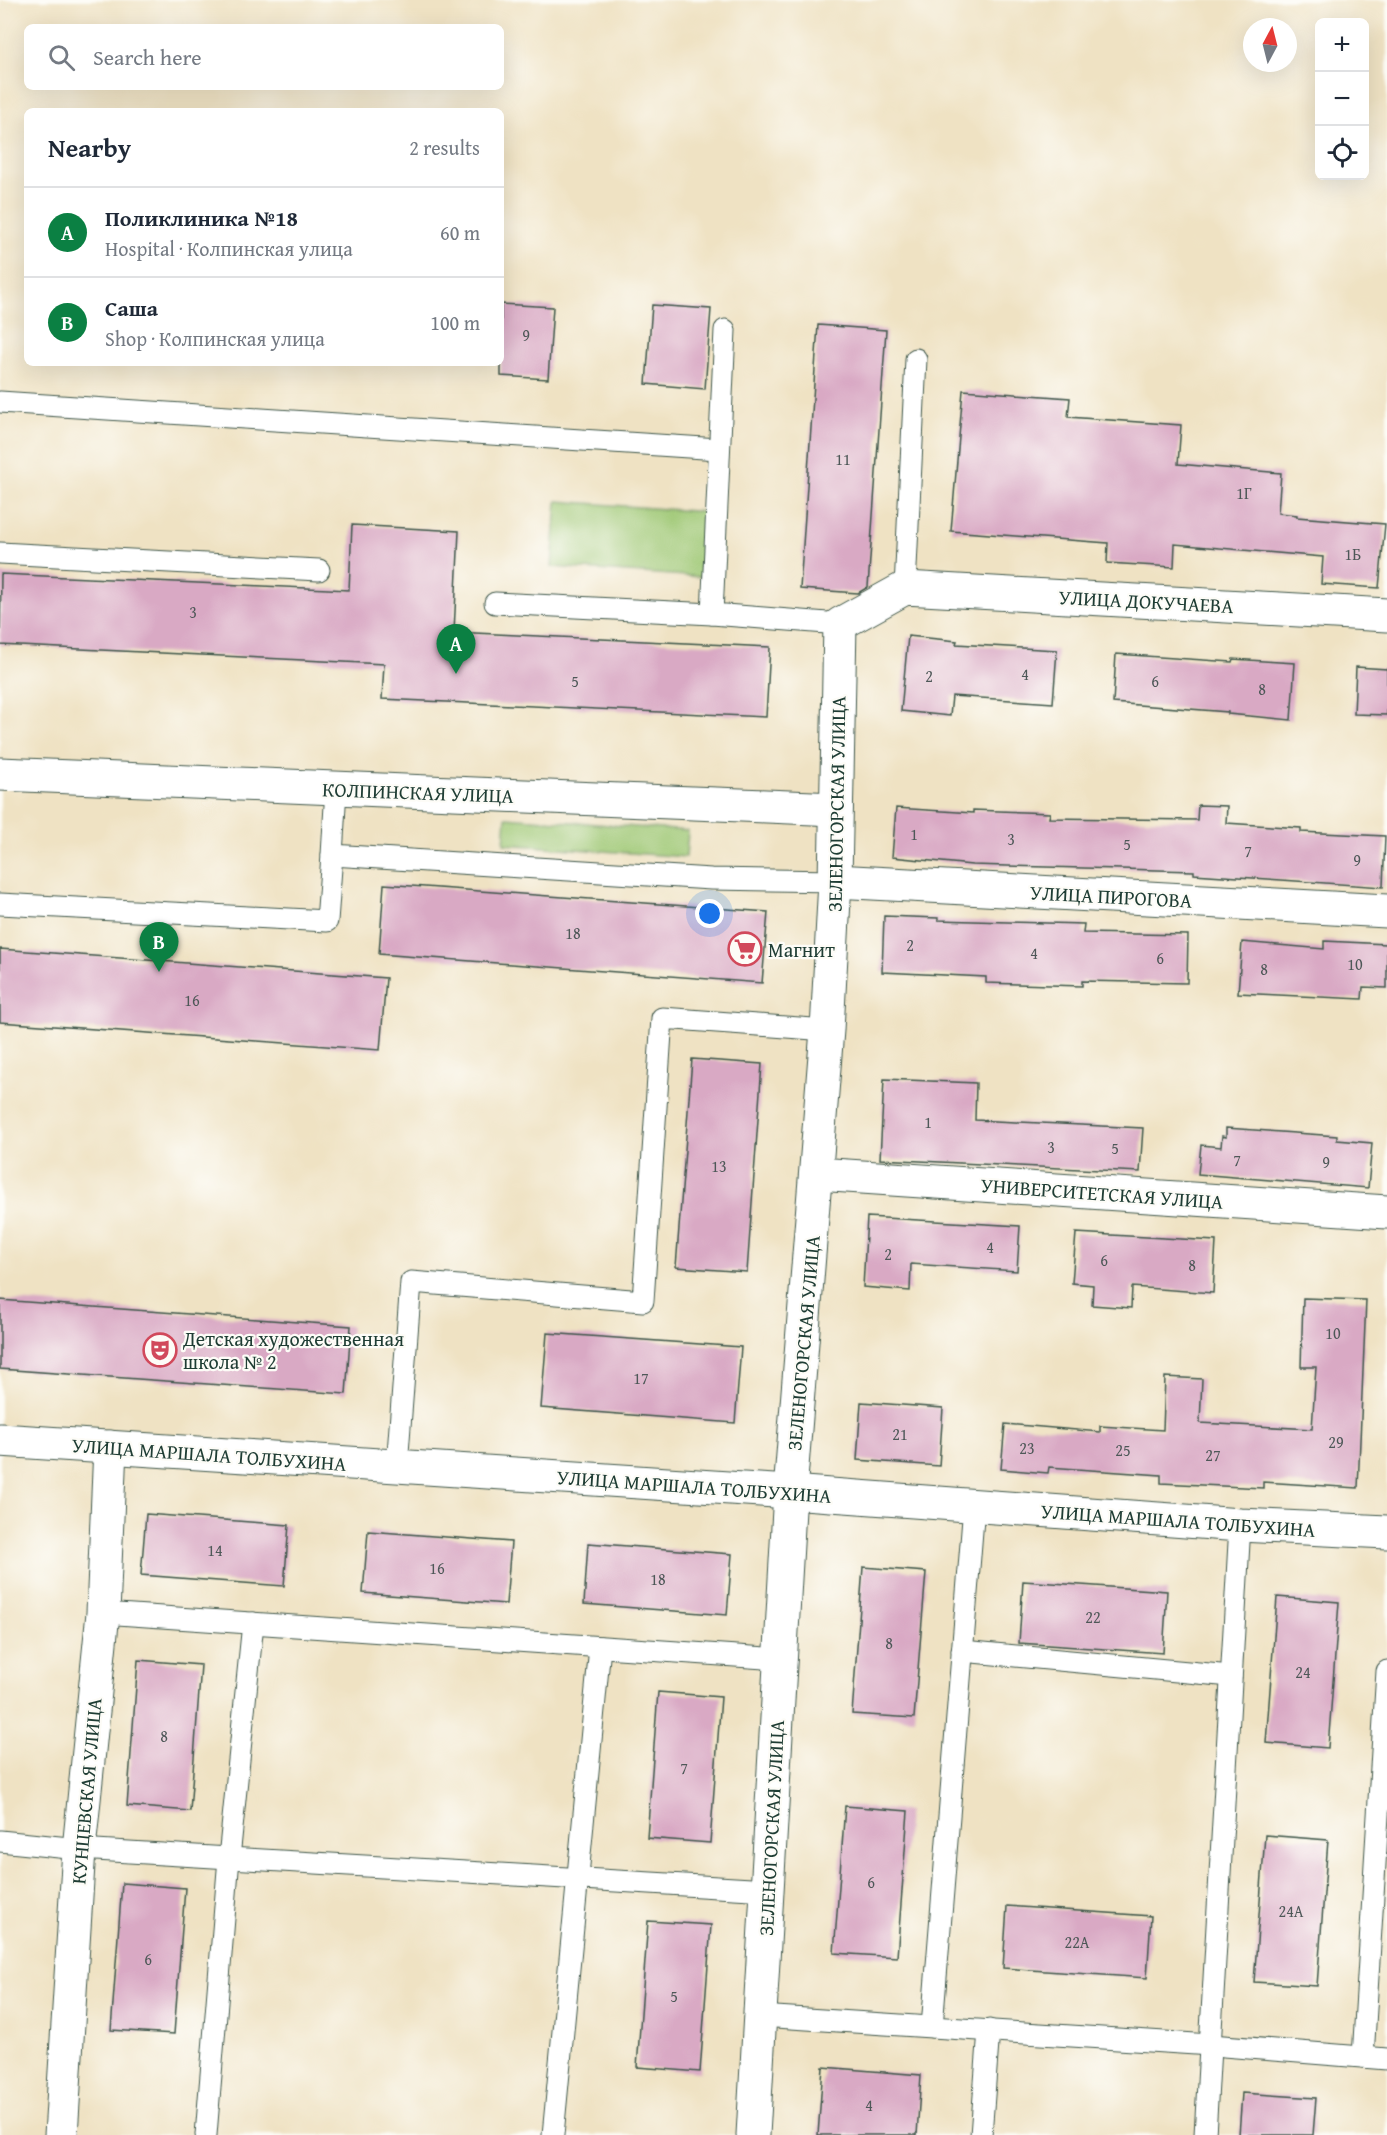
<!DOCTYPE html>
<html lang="en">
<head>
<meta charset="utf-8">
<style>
	body { margin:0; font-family:"Gentium Book Plus",serif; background:#f6f6f7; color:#1f2937 }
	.controls { position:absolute; right:18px; top:18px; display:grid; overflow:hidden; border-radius:9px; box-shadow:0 6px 24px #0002 }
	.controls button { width:54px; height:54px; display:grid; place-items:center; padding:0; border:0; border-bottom:2px solid #e0e1e3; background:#fff; color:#1f2937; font:30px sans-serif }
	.compass { position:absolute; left:1243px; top:18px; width:54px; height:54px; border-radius:50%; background:#fff; box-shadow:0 6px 24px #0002; rotate:7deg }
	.you { position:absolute; left:710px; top:914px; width:21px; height:21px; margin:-15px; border:4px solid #fff; border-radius:50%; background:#1a73e8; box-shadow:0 0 0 9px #1a73e833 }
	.badge { display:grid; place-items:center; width:39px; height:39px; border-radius:50%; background:#0b8043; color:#fff; font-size:20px; font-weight:700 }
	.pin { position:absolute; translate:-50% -50px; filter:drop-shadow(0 2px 3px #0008) }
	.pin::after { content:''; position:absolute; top:32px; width:21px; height:18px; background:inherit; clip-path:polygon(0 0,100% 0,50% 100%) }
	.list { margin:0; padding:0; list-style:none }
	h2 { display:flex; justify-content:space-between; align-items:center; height:78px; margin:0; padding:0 24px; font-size:26px }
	h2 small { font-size:20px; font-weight:400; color:#747a83 }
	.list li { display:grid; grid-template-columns:39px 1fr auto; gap:18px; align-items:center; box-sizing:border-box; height:90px; padding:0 24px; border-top:2px solid #e0e1e3 }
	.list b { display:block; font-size:22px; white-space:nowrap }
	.list p { margin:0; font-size:20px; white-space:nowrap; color:#747a83 }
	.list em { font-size:20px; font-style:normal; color:#747a83 }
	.icon { flex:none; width:33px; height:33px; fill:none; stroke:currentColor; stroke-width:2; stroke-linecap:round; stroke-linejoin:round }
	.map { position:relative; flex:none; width:1387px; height:2135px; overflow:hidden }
	.search { position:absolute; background:#fff; box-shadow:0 6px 24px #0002; left:24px; top:24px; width:480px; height:66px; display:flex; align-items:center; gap:15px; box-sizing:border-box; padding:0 21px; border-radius:9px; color:#747a83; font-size:22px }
	.panel { position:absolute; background:#fff; box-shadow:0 6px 24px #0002; left:24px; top:108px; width:480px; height:258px; border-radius:9px }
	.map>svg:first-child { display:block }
	.green { fill:#9fc874; stroke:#5f8254; stroke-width:1.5 }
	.building { fill:#d9a9c4 }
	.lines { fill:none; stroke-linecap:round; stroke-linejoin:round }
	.service-casing { stroke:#3e5649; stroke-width:23 }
	.minor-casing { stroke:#3e5649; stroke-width:35 }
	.service { stroke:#fff; stroke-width:21 }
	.minor { stroke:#fff; stroke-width:33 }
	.labels { text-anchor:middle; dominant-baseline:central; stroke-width:4.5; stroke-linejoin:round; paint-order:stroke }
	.number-label { font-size:16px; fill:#4e5858 }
	.street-label { font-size:20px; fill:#1f3d34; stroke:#fdfcf7 }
	.poi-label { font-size:20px; fill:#1f3d34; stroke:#fdfcf7; text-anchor:start }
</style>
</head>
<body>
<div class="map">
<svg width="1387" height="2135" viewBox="0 0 1387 2135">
	<rect width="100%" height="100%" fill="#fdfcf7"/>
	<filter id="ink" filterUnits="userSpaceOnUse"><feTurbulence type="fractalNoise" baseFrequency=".0167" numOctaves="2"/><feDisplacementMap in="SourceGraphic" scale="12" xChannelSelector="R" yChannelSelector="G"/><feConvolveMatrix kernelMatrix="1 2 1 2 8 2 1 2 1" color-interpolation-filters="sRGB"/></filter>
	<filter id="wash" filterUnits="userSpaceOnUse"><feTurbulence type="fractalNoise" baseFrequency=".008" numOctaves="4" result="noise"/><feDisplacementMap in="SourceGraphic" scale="24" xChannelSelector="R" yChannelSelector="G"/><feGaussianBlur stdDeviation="1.35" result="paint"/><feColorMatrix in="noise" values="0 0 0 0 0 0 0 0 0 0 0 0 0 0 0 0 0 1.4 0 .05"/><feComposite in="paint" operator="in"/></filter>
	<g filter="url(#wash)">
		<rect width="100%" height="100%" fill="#efe2c3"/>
		<g class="green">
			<polygon points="557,501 706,512 702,577 552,567"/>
			<polygon points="506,817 688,831 686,857 504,844"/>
		</g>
		<g id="blocks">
			<g class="building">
				<polygon points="501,304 553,307 548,379 501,376"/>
				<polygon points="652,305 711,309 705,389 646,384"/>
				<polygon points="818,325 886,330 868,587 858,593 800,589"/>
				<polygon points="963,390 1070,398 1068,417 1181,425 1178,464 1281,473 1278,513 1297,515 1297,517 1385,524 1379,588 1321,584 1323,557 1175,544 1174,567 1107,563 1108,543 951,531"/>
				<polygon points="352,525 459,531 454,632 770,647 766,717 382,699 384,664 0,645 1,574 349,590"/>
				<polygon points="908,636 957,641 956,644 1057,650 1053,703 952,696 950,716 901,711"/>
				<polygon points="1116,654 1232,662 1233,659 1295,663 1291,720 1228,714 1228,712 1113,703"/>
				<polygon points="1356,667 1387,669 1387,715 1354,714"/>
				<polygon points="1198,805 1227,806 1226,823 1301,828 1301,832 1385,836 1383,887 1194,874 1194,871 972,865 892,857 896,808 973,813 973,810 1050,813 1049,818 1197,820"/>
				<polygon points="384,884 768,912 762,983 379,954"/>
				<polygon points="884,916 938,918 938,920 1084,924 1083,933 1188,935 1187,983 1082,981 1082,986 986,983 986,977 882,972"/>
				<polygon points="1324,941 1387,944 1387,988 1363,987 1362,999 1238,993 1242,942 1324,949"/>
				<polygon points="0,949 386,978 380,1050 0,1022"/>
				<polygon points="692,1059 762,1064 747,1272 676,1267"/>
				<polygon points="884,1079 976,1083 975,1120 1143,1128 1140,1172 880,1159"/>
				<polygon points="1226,1128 1337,1136 1337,1140 1372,1143 1368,1188 1198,1174 1201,1145 1221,1147 1222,1136 1226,1137"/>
				<polygon points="867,1217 1020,1226 1017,1271 911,1264 910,1291 863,1287"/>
				<polygon points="1076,1233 1216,1241 1213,1293 1132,1287 1131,1308 1092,1305 1093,1285 1072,1283"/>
				<polygon points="1303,1298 1366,1300 1358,1488 1263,1482 1263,1488 1161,1483 1161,1475 1049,1467 1048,1473 1001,1469 1005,1424 1100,1432 1100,1426 1163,1430 1165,1377 1202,1379 1200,1423 1312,1429 1316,1367 1301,1367"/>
				<polygon points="0,1300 351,1326 346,1394 0,1369"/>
				<polygon points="547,1333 741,1347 735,1423 541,1408"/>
				<polygon points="861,1402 943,1408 939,1466 857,1460"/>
				<polygon points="146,1514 289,1525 284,1586 141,1575"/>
				<polygon points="368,1531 511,1542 506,1604 363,1593"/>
				<polygon points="588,1543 732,1554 727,1615 584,1604"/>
				<polygon points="863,1567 926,1572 914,1718 852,1714"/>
				<polygon points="1023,1581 1167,1591 1163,1653 1019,1643"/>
				<polygon points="1277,1597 1339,1602 1328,1748 1266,1743"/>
				<polygon points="138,1660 201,1665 190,1811 127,1806"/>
				<polygon points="658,1692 721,1697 710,1843 647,1838"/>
				<polygon points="845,1806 908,1811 897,1957 834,1953"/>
				<polygon points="1265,1835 1328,1840 1317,1986 1254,1982"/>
				<polygon points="122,1883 185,1888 174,2034 111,2030"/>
				<polygon points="1007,1906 1151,1916 1147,1978 1003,1968"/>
				<polygon points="648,1921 711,1925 700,2072 637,2067"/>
				<polygon points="823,2067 921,2075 917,2135 818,2135"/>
				<polygon points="1242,2093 1316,2098 1313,2135 1239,2135"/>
			</g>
		</g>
	</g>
	<g filter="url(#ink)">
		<use href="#blocks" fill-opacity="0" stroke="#3e5649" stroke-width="1.5"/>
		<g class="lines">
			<defs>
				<g id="service">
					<polyline points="725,330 712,614 840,624"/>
					<polyline points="0,402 719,449"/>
					<polyline points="0,553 319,570"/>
					<polyline points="905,588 916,359"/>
					<polyline points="495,603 712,614"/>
					<polyline points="336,789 332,855 711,879 835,881"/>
					<polyline points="0,904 327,921 332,855"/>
					<polyline points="397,1466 411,1282 643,1301 662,1018 827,1030"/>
					<polyline points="103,1613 780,1659"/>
					<polyline points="962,1651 1231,1676"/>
					<polyline points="0,1841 79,1849 768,1890"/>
					<polyline points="760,2016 1211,2045 1387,2059"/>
					<polyline points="932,2027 974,1506"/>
					<polyline points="1363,2057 1387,1671"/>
					<polyline points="206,2135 229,1858 253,1623"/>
					<polyline points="553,2135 600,1647"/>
					<polyline points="981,2135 989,2030"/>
					<polyline points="1205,2135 1240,1525"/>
				</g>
				<g id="minor">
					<polyline points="0,774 836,809"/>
					<polyline points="835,881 1387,911"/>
					<polyline points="817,1174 1387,1212"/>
					<polyline points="0,1440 790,1492 1240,1525 1387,1532"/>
					<polyline points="61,2135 79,1849 103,1613 110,1447"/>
					<polyline points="753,2135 790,1492 827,1030 835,881 840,624 905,588 1387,615"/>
				</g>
			</defs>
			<use href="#service" class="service-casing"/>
			<use href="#minor" class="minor-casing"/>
			<use href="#service" class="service"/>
			<use href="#minor" class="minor"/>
		</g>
	</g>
	<defs>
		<symbol id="supermarket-ring" viewBox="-11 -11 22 22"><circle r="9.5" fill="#fdfcf7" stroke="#d1495b" stroke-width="1.5"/><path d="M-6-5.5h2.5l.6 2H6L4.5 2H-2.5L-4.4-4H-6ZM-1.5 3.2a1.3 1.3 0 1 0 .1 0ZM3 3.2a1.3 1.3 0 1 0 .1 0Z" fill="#d1495b"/></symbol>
		<symbol id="theatre-ring" viewBox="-11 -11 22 22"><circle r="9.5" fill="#fdfcf7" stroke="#d1495b" stroke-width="1.5"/><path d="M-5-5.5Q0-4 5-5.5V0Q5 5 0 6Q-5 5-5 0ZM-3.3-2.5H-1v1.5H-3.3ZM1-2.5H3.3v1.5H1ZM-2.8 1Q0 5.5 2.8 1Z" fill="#d1495b"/></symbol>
	</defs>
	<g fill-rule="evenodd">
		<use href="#supermarket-ring" x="726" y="930" width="38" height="38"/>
		<use href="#theatre-ring" x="141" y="1331" width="38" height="38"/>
	</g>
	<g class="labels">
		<g class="number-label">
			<text x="526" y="335">9</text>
			<text x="843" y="459">11</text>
			<text x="1244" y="493">1Г</text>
			<text x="1353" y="554">1Б</text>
			<text x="193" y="612">3</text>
			<text x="1025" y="674">4</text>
			<text x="929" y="676">2</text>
			<text x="575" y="681">5</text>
			<text x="1155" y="681">6</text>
			<text x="1262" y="689">8</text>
			<text x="914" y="834">1</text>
			<text x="1011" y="839">3</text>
			<text x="1127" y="844">5</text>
			<text x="1248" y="851">7</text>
			<text x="1357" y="860">9</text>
			<text x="573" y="933">18</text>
			<text x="910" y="945">2</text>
			<text x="1034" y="953">4</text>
			<text x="1160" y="958">6</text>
			<text x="1355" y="964">10</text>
			<text x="1264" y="969">8</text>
			<text x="192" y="1000">16</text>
			<text x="928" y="1122">1</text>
			<text x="1051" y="1147">3</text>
			<text x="1115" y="1148">5</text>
			<text x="1237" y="1160">7</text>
			<text x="1326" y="1162">9</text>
			<text x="719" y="1166">13</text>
			<text x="990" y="1247">4</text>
			<text x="888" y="1254">2</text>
			<text x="1104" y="1260">6</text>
			<text x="1192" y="1265">8</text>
			<text x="1333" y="1333">10</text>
			<text x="641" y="1378">17</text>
			<text x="900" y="1434">21</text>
			<text x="1336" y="1442">29</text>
			<text x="1027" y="1448">23</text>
			<text x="1123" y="1450">25</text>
			<text x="1213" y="1455">27</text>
			<text x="215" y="1550">14</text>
			<text x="437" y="1568">16</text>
			<text x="658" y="1579">18</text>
			<text x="1093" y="1617">22</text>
			<text x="889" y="1643">8</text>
			<text x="1303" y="1672">24</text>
			<text x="164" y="1736">8</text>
			<text x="684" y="1768">7</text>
			<text x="871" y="1882">6</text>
			<text x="1291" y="1911">24А</text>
			<text x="1077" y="1942">22А</text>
			<text x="148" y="1959">6</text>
			<text x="674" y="1996">5</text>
			<text x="869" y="2105">4</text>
		</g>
		<g class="street-label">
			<text transform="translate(1146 601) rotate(3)">УЛИЦА ДОКУЧАЕВА</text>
			<text transform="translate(418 792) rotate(2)">КОЛПИНСКАЯ УЛИЦА</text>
			<text transform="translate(836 804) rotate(-89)">ЗЕЛЕНОГОРСКАЯ УЛИЦА</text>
			<text transform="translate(1111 896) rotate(3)">УЛИЦА ПИРОГОВА</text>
			<text transform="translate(1102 1193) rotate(4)">УНИВЕРСИТЕТСКАЯ УЛИЦА</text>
			<text transform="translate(803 1343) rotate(-85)">ЗЕЛЕНОГОРСКАЯ УЛИЦА</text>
			<text transform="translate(209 1454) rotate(4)">УЛИЦА МАРШАЛА ТОЛБУХИНА</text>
			<text transform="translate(694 1486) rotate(4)">УЛИЦА МАРШАЛА ТОЛБУХИНА</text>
			<text transform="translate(1178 1520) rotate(4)">УЛИЦА МАРШАЛА ТОЛБУХИНА</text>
			<text transform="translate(86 1791) rotate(-85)">КУНЦЕВСКАЯ УЛИЦА</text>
			<text transform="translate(771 1828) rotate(-87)">ЗЕЛЕНОГОРСКАЯ УЛИЦА</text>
		</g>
		<g class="poi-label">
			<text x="768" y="949">Магнит</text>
			<text x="183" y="1338">Детская художественная<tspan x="183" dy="23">школа № 2</tspan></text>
		</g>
	</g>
</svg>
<div class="controls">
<button>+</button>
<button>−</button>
<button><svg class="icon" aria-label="locate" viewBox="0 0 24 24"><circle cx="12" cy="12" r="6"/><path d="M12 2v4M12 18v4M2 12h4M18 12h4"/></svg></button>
</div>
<svg class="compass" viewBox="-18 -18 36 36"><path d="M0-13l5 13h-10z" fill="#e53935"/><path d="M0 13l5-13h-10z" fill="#747a83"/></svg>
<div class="you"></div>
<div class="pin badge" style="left:456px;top:674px">A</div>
<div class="pin badge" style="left:159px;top:972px">B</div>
<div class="search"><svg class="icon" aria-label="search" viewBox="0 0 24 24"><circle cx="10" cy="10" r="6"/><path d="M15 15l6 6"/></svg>Search here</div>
<section class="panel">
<h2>Nearby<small>2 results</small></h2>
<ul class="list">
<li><span class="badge">A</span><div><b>Поликлиника №18</b><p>Hospital · Колпинская улица</p></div><em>60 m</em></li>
<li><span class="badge">B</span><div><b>Саша</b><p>Shop · Колпинская улица</p></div><em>100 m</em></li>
</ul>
</section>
</div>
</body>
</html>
